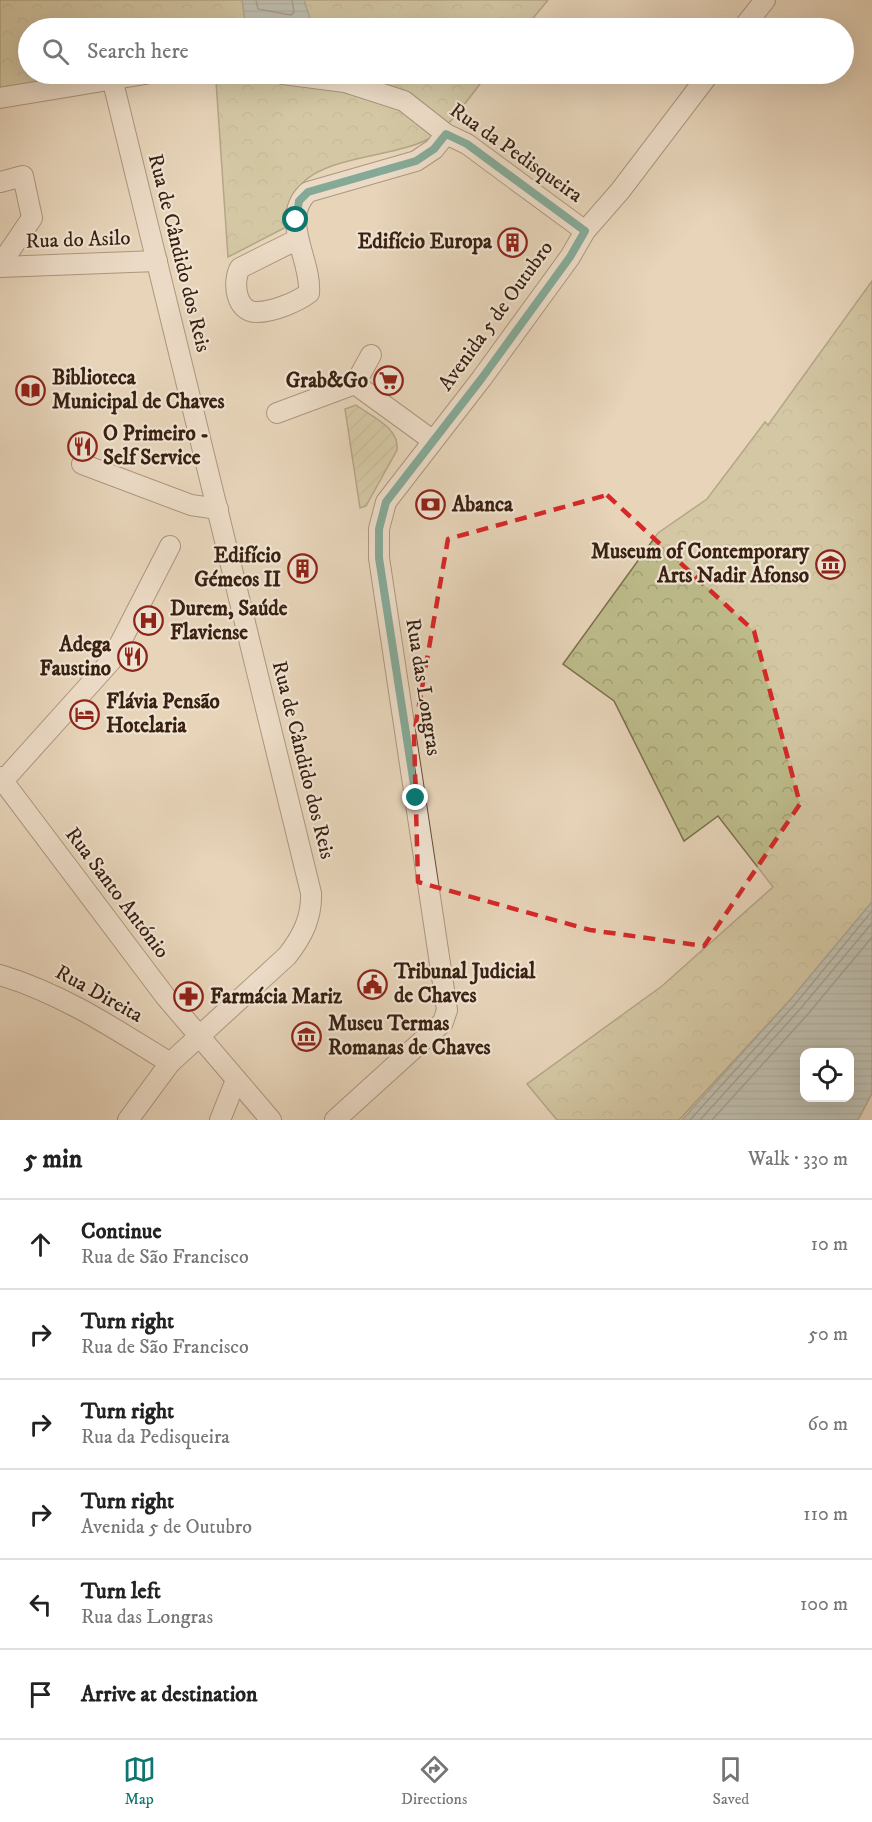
<!DOCTYPE html>
<html lang="en">
<head>
<meta charset="utf-8">
<style>
	body { margin:0; font-family:"IM FELL DW Pica",serif; background:#f2f2f2; color:#222 }
	.controls { position:absolute; right:18px; bottom:18px; display:grid; overflow:hidden; border-radius:12px; box-shadow:0 6px 24px #0002 }
	.controls button { width:54px; height:54px; display:grid; place-items:center; padding:0; border:0; border-bottom:2px solid #e0e0e0; background:#fff; color:#222; font:30px sans-serif }
	.stop { position:absolute; width:18px; height:18px; margin:-14px; border:4px solid #0f766e; border-radius:50%; background:#fff }
	.stop.end { background:#0f766e; border-color:#fff; box-shadow:0 2px 6px #0008 }
	.list { margin:0; padding:0; list-style:none }
	h2 { display:flex; justify-content:space-between; align-items:center; height:78px; margin:0; padding:0 24px; font-size:26px }
	h2 small { font-size:20px; font-weight:400; color:#767676 }
	.list li { display:grid; grid-template-columns:39px 1fr auto; gap:18px; align-items:center; box-sizing:border-box; height:90px; padding:0 24px; border-top:2px solid #e0e0e0 }
	.list b { display:block; font-size:22px; white-space:nowrap }
	.list p { margin:0; font-size:20px; white-space:nowrap; color:#767676 }
	.list em { font-size:20px; font-style:normal; color:#767676 }
	.icon { flex:none; width:33px; height:33px; fill:none; stroke:currentColor; stroke-width:2; stroke-linecap:round; stroke-linejoin:round }
	.map { position:relative; flex:none; width:872px; height:1120px; overflow:hidden }
	.search { position:absolute; background:#fff; box-shadow:0 6px 24px #0002; left:18px; right:18px; top:18px; height:66px; display:flex; align-items:center; gap:15px; box-sizing:border-box; padding:0 21px; border-radius:33px; color:#767676; font-size:22px }
	.sheet { height:618px; background:#fff }
	nav { display:flex; justify-content:space-around; align-items:center; box-sizing:border-box; height:84px; border-top:2px solid #e0e0e0; background:#fff; font-size:16px; color:#767676 }
	nav a { display:grid; justify-items:center; gap:3px }
	nav .on { color:#0f766e }
	.map>svg:first-child { display:block }
	.forest { fill:url(#forest-crowns); stroke:#7b6e4d; stroke-width:1.5 }
	.garden { fill:url(#garden-furrows); stroke:#7b6e4d; stroke-width:1.5 }
	.water { fill:url(#water-rules); stroke:#727b74; stroke-width:1.5; fill-rule:evenodd }
	.lines { fill:none; stroke-linecap:round; stroke-linejoin:round }
	.shore { stroke:#686c64; stroke-width:1.5 }
	.minor-casing { stroke:#644d3a; stroke-width:22 }
	.minor { stroke:#efe3d2; stroke-width:20 }
	.route { stroke:#0f766e; stroke-width:8 }
	.marked { fill:none; stroke:#d62828; stroke-width:4.5; stroke-dasharray:12 8; stroke-linejoin:round }
	.labels { text-anchor:middle; dominant-baseline:central; stroke-width:4.5; stroke-linejoin:round; paint-order:stroke }
	.street-label { font-size:21px; fill:#392010; stroke:#efe3d2 }
	.poi-label { font-size:21px; font-weight:bold; fill:#392010; stroke:#efe3d2; text-anchor:start }
</style>
</head>
<body>
<div class="map">
<svg width="872" height="1120" viewBox="0 0 872 1120">
	<defs>
		<pattern id="forest-crowns" width="20" height="18" patternUnits="userSpaceOnUse" patternTransform="scale(1.5)"><rect width="20" height="18" fill="#bdbb8a"/><path d="M2 6a3 3 0 1 1 6 0M12 15a3 3 0 1 1 6 0" fill="none" stroke="#a3a076"/></pattern>
		<pattern id="garden-furrows" width="10" height="10" patternUnits="userSpaceOnUse" patternTransform="scale(1.5)"><rect width="10" height="10" fill="#bdbb8a"/><path d="M-1 1l2-2M0 10L10 0M9 11l2-2" fill="none" stroke="#a3a076"/></pattern>
		<pattern id="water-rules" width="6" height="5" patternUnits="userSpaceOnUse" patternTransform="scale(1.5)"><rect width="6" height="5" fill="#98b7b7"/><path d="M0 2.5h6" fill="none" stroke="#7d9493"/></pattern>
	</defs>
	<rect width="100%" height="100%" fill="#e7d4b9"/>
	<filter id="stains"><feTurbulence type="fractalNoise" baseFrequency=".00333" numOctaves="4"/><feColorMatrix values="0 0 0 0 .2 0 0 0 0 .09 0 0 0 0 .02 0 0 0 .5 -.17"/></filter>
	<radialGradient id="worn" r=".72"><stop offset=".6" stop-color="#630" stop-opacity="0"/><stop offset="1" stop-color="#630" stop-opacity=".3"/></radialGradient>
	<g class="forest">
		<polygon points="0,0 548,0 525,28 28,28 28,74 121,74 0,94"/>
		<path d="M172,74H488C475,89 450,127 434,136C387,165 282,149 290,225L228,257L216,81Z"/>
		<polygon points="872,281 872,902 791,999 679,1120 557,1120 527,1084 662,986 773,887 718,816 684,841 614,701 563,664 658,533 707,499 765,422 768,425"/>
	</g>
	<path class="garden" d="M356,405C372,417 400,428 397,450L366,506L360,508L345,409Z"/>
	<g class="water">
		<polygon points="242,0 304,0 313,28 245,21"/>
		<path d="M872,902V1093L858,1120H682L791,999ZM804,1052H850V1098H804Z"/>
	</g>
	<g class="lines">
		<g class="shore">
			<polyline points="256,0 258,9 291,15 294,12 292,0"/>
			<polyline points="690,1120 796,1003 872,911"/>
			<polyline points="700,1120 801,1008 872,923"/>
			<polyline points="712,1120 808,1014 872,937"/>
		</g>
		<defs>
			<g id="minor">
				<polyline points="743,28 765,0"/>
				<polyline points="283,74 345,82 404,101 446,134 467,144 585,231"/>
				<path d="M112,78L311,893C312,918 302,937 287,956L170,1063L128,1120"/>
				<polyline points="0,98 145,74"/>
				<polyline points="0,182 23,176 32,218 0,265"/>
				<path d="M298,239L240,268C232,282 236,313 257,312C273,312 297,302 309,293C312,260 279,219 308,192L416,161L434,149L446,134"/>
				<polyline points="0,267 157,261"/>
				<polyline points="355,384 371,355"/>
				<polyline points="277,413 355,384 432,440"/>
				<polyline points="82,464 191,505 218,509"/>
				<polyline points="0,777 165,996 271,1120"/>
				<polyline points="3,781 111,661 170,546"/>
				<path d="M0,975C63,994 115,1029 170,1063"/>
				<polyline points="220,1120 236,1080"/>
				<polyline points="335,1120 443,1022 447,1010 379,558 379,529 386,502 482,378 570,257 585,231 620,191 709,74"/>
			</g>
		</defs>
		<use href="#minor" class="minor-casing"/>
		<use href="#minor" class="minor"/>
	</g>
	<g class="lines">
		<polyline class="route" points="296,220 299,201 308,192 416,161 434,149 446,134 467,144 585,231 570,257 482,378 386,502 379,529 379,558 416,798"/>
	</g>
	<path d="M0 0H872V1120H0ZM607,495L754,631L800,804L704,946L590,930L418,882L414,734L448,539Z" fill="#e7d4b9" fill-opacity=".55" fill-rule="evenodd"/>
	<path class="marked" d="M607,495L754,631L800,804L704,946L590,930L418,882L414,734L448,539Z"/>
	<defs>
		<symbol id="building-ring" viewBox="-11 -11 22 22"><circle r="9.5" fill="#efe3d2" stroke="#8f2418" stroke-width="1.5"/><path d="M-4-6H4V6H1V3H-1V6H-4ZM-2.5-4.3h1.7v1.8h-1.7ZM.8-4.3h1.7v1.8H.8ZM-2.5-1h1.7V.8h-1.7ZM.8-1h1.7V.8H.8Z" fill="#8f2418"/></symbol>
		<symbol id="supermarket-ring" viewBox="-11 -11 22 22"><circle r="9.5" fill="#efe3d2" stroke="#8f2418" stroke-width="1.5"/><path d="M-6-5.5h2.5l.6 2H6L4.5 2H-2.5L-4.4-4H-6ZM-1.5 3.2a1.3 1.3 0 1 0 .1 0ZM3 3.2a1.3 1.3 0 1 0 .1 0Z" fill="#8f2418"/></symbol>
		<symbol id="library-ring" viewBox="-11 -11 22 22"><circle r="9.5" fill="#efe3d2" stroke="#8f2418" stroke-width="1.5"/><path d="M-6-4Q-3-5.5-.7-3.5V5Q-3 3-6 4ZM6-4Q3-5.5 .7-3.5V5Q3 3 6 4Z" fill="#8f2418"/></symbol>
		<symbol id="restaurant-ring" viewBox="-11 -11 22 22"><circle r="9.5" fill="#efe3d2" stroke="#8f2418" stroke-width="1.5"/><path d="M-5-6h1v4h1v-4h1v4h1v-4h1v5L-1.5 .5V6h-2V.5L-5-1ZM5-6V6H3V1.5H1.5Q1.5-4 5-6Z" fill="#8f2418"/></symbol>
		<symbol id="bank-ring" viewBox="-11 -11 22 22"><circle r="9.5" fill="#efe3d2" stroke="#8f2418" stroke-width="1.5"/><path d="M-6-4H6V4H-6ZM0-2.3a2.3 2.3 0 1 0 0 4.6a2.3 2.3 0 1 0 0-4.6Z" fill="#8f2418"/></symbol>
		<symbol id="museum-ring" viewBox="-11 -11 22 22"><circle r="9.5" fill="#efe3d2" stroke="#8f2418" stroke-width="1.5"/><path d="M0-6L6-3V-2H-6V-3ZM-5-1h2V3h-2ZM-1-1h2V3h-2ZM3-1h2V3H3ZM-6 4H6V6H-6Z" fill="#8f2418"/></symbol>
		<symbol id="hospital-ring" viewBox="-11 -11 22 22"><circle r="9.5" fill="#efe3d2" stroke="#8f2418" stroke-width="1.5"/><path d="M-5-5h3v3.5h4V-5h3V5h-3V1.5h-4V5h-3Z" fill="#8f2418"/></symbol>
		<symbol id="hotel-ring" viewBox="-11 -11 22 22"><circle r="9.5" fill="#efe3d2" stroke="#8f2418" stroke-width="1.5"/><path d="M-6-4.5h1.5V1H6V5H4.5V3h-9V5H-6ZM-4 0a1.8 1.8 0 1 1 3.6 0ZM.5 0V-2.5h3Q6-2.5 6 0Z" fill="#8f2418"/></symbol>
		<symbol id="civic-ring" viewBox="-11 -11 22 22"><circle r="9.5" fill="#efe3d2" stroke="#8f2418" stroke-width="1.5"/><path d="M-.6-6.5H3V-4.5H.6V-3L4-1V1h2V6H-6V1h2V-1L-.6-3ZM-1.2 2.5V6h2.4V2.5Z" fill="#8f2418"/></symbol>
		<symbol id="pharmacy-ring" viewBox="-11 -11 22 22"><circle r="9.5" fill="#efe3d2" stroke="#8f2418" stroke-width="1.5"/><path d="M-2-6h4v4h4v4h-4v4h-4v-4h-4v-4h4Z" fill="#8f2418"/></symbol>
	</defs>
	<g fill-rule="evenodd">
		<use href="#building-ring" x="496" y="226" width="33" height="33"/>
		<use href="#supermarket-ring" x="372" y="364" width="33" height="33"/>
		<use href="#library-ring" x="14" y="374" width="33" height="33"/>
		<use href="#restaurant-ring" x="66" y="430" width="33" height="33"/>
		<use href="#bank-ring" x="414" y="488" width="33" height="33"/>
		<use href="#museum-ring" x="814" y="548" width="33" height="33"/>
		<use href="#building-ring" x="286" y="552" width="33" height="33"/>
		<use href="#hospital-ring" x="132" y="604" width="33" height="33"/>
		<use href="#restaurant-ring" x="116" y="640" width="33" height="33"/>
		<use href="#hotel-ring" x="68" y="698" width="33" height="33"/>
		<use href="#civic-ring" x="356" y="968" width="33" height="33"/>
		<use href="#pharmacy-ring" x="172" y="980" width="33" height="33"/>
		<use href="#museum-ring" x="290" y="1020" width="33" height="33"/>
	</g>
	<g class="labels">
		<g class="street-label">
			<text transform="translate(516 153) rotate(35)">Rua da Pedisqueira</text>
			<text transform="translate(78 240) rotate(-2)">Rua do Asilo</text>
			<text transform="translate(179 253) rotate(76)">Rua de Cândido dos Reis</text>
			<text transform="translate(496 316) rotate(-54)">Avenida 5 de Outubro</text>
			<text transform="translate(423 687) rotate(81)">Rua das Longras</text>
			<text transform="translate(303 760) rotate(76)">Rua de Cândido dos Reis</text>
			<text transform="translate(117 893) rotate(53)">Rua Santo António</text>
			<text transform="translate(99 994) rotate(29)">Rua Direita</text>
		</g>
		<g class="poi-label">
			<text x="492" y="242" text-anchor="end">Edifício Europa</text>
			<text x="52" y="378">Biblioteca<tspan x="52" dy="24">Municipal de Chaves</tspan></text>
			<text x="368" y="381" text-anchor="end">Grab&amp;Go</text>
			<text x="103" y="434">O Primeiro -<tspan x="103" dy="24">Self Service</tspan></text>
			<text x="452" y="505">Abanca</text>
			<text x="809" y="552" text-anchor="end">Museum of Contemporary<tspan x="809" dy="24">Arts Nadir Afonso</tspan></text>
			<text x="281" y="556" text-anchor="end">Edifício<tspan x="281" dy="24">Gémeos II</tspan></text>
			<text x="170" y="609">Durem, Saúde<tspan x="170" dy="24">Flaviense</tspan></text>
			<text x="111" y="645" text-anchor="end">Adega<tspan x="111" dy="24">Faustino</tspan></text>
			<text x="106" y="702">Flávia Pensão<tspan x="106" dy="24">Hotelaria</tspan></text>
			<text x="394" y="972">Tribunal Judicial<tspan x="394" dy="24">de Chaves</tspan></text>
			<text x="210" y="997">Farmácia Mariz</text>
			<text x="328" y="1024">Museu Termas<tspan x="328" dy="24">Romanas de Chaves</tspan></text>
		</g>
	</g>
	<rect width="100%" height="100%" filter="url(#stains)"/>
	<rect width="100%" height="100%" fill="url(#worn)"/>
</svg>
<div class="controls">
<button><svg class="icon" aria-label="locate" viewBox="0 0 24 24"><circle cx="12" cy="12" r="6"/><path d="M12 2v4M12 18v4M2 12h4M18 12h4"/></svg></button>
</div>
<div class="stop" style="left:296px;top:220px"></div>
<div class="stop end" style="left:416px;top:798px"></div>
<div class="search"><svg class="icon" aria-label="search" viewBox="0 0 24 24"><circle cx="10" cy="10" r="6"/><path d="M15 15l6 6"/></svg>Search here</div>
</div>
<section class="sheet">
<h2>5 min<small>Walk · 330 m</small></h2>
<ul class="list">
<li><svg class="icon" aria-label="ahead" viewBox="0 0 24 24"><path d="M12 20V5M6 11l6-6 6 6"/></svg><div><b>Continue</b><p>Rua de São Francisco</p></div><em>10 m</em></li>
<li><svg class="icon" aria-label="right" viewBox="0 0 24 24"><path d="M7 20v-9h11M14 6l5 5-5 5"/></svg><div><b>Turn right</b><p>Rua de São Francisco</p></div><em>50 m</em></li>
<li><svg class="icon" aria-label="right" viewBox="0 0 24 24"><path d="M7 20v-9h11M14 6l5 5-5 5"/></svg><div><b>Turn right</b><p>Rua da Pedisqueira</p></div><em>60 m</em></li>
<li><svg class="icon" aria-label="right" viewBox="0 0 24 24"><path d="M7 20v-9h11M14 6l5 5-5 5"/></svg><div><b>Turn right</b><p>Avenida 5 de Outubro</p></div><em>110 m</em></li>
<li><svg class="icon" aria-label="left" viewBox="0 0 24 24"><path d="M17 20v-9H6M10 6l-5 5 5 5"/></svg><div><b>Turn left</b><p>Rua das Longras</p></div><em>100 m</em></li>
<li><svg class="icon" aria-label="arrive" viewBox="0 0 24 24"><path d="M6 21V4h12l-3 4 3 4H6"/></svg><div><b>Arrive at destination</b></div></li>
</ul>
</section>
<nav>
<a class="on"><svg class="icon" aria-label="map" viewBox="0 0 24 24"><path d="M3 6l6-2 6 2 6-2v14l-6 2-6-2-6 2zM9 4v14M15 6v14"/></svg>Map</a>
<a><svg class="icon" aria-label="directions" viewBox="0 0 24 24"><path d="M12 3l9 9-9 9-9-9zM9 14v-3h6M13 9l2 2-2 2"/></svg>Directions</a>
<a><svg class="icon" aria-label="saved" viewBox="0 0 24 24"><path d="M7 4h10v16l-5-4-5 4z"/></svg>Saved</a>
</nav>
</body>
</html>
